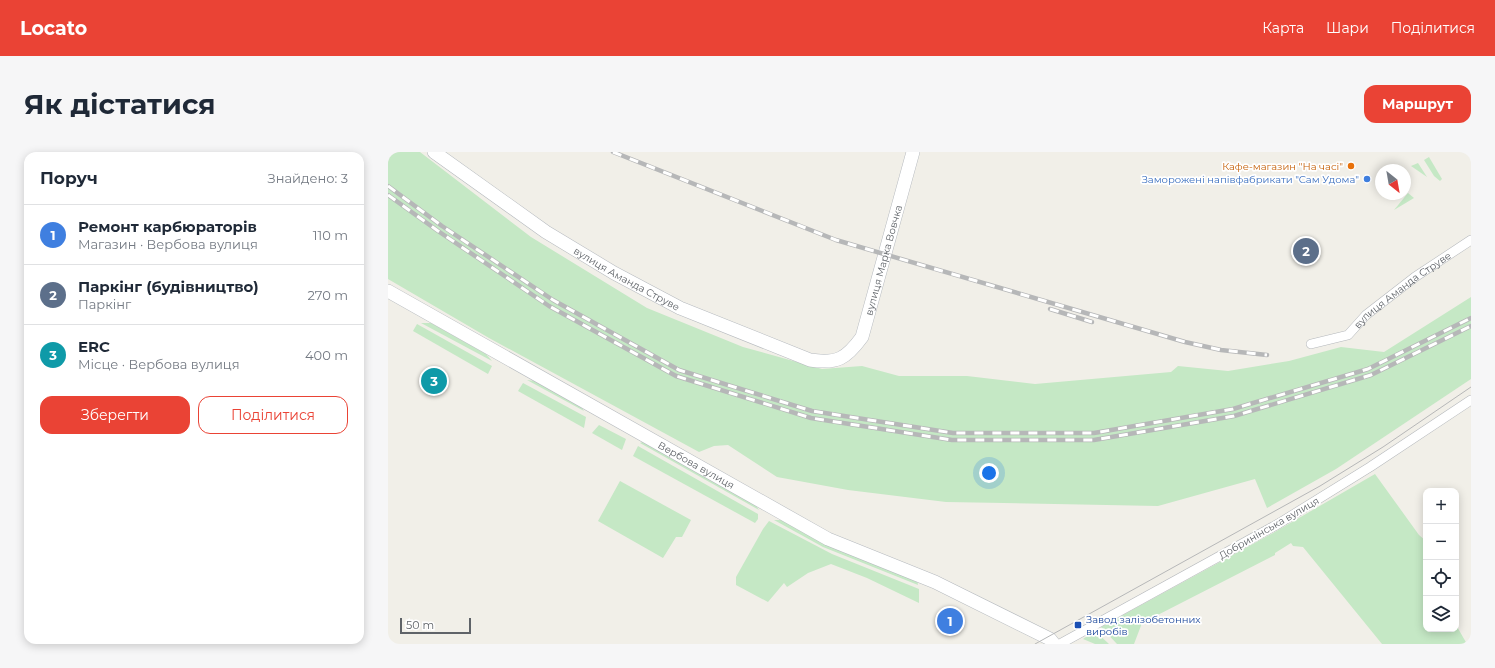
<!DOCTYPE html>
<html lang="uk">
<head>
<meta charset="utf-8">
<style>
	body { margin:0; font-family:Montserrat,sans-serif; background:#f6f6f7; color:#1f2937 }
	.controls { position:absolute; right:12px; bottom:12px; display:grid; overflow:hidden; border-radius:8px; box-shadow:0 2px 10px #0003 }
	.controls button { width:36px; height:36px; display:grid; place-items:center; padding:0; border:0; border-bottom:1px solid #e0e1e3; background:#fff; color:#1f2937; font:20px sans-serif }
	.compass { position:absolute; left:987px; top:12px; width:36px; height:36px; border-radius:50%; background:#fff; box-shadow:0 2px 10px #0003; rotate:149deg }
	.scale { position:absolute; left:12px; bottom:10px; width:71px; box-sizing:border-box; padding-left:4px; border:2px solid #5f6368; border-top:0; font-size:11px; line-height:14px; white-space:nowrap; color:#5f6368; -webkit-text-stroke:3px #fff; paint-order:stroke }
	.you { position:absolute; left:601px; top:321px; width:14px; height:14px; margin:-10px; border:3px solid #fff; border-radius:50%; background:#1a73e8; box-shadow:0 0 0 6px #1a73e833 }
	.badge { display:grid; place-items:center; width:26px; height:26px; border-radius:50%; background:#ea4335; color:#fff; font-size:13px; font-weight:700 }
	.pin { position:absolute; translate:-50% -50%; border:2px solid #fff; box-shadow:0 1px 4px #0006 }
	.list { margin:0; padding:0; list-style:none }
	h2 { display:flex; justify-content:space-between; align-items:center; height:52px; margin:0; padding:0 16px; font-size:17px }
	h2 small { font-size:13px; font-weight:400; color:#747a83 }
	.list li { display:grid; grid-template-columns:26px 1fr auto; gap:12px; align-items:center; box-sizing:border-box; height:60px; padding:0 16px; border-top:1px solid #e0e1e3 }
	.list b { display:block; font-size:15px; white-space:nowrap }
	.list p { margin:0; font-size:13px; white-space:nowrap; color:#747a83 }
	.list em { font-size:13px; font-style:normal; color:#747a83 }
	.actions { display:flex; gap:8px; padding:12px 16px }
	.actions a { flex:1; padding:9px 0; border:1px solid #ea4335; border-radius:12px; text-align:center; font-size:14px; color:#ea4335 }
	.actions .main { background:#ea4335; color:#fff }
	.icon { flex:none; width:22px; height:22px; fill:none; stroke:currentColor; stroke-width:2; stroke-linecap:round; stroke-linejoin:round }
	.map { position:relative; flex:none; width:1083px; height:492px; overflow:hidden; border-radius:12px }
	header { display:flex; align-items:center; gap:24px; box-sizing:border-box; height:56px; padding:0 20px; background:#ea4335; color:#fff }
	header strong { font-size:19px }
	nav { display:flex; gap:22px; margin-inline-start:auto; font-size:14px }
	.intro { display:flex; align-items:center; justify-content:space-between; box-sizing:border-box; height:96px; padding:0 24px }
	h1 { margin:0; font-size:28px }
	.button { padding:10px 18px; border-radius:12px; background:#ea4335; color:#fff; font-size:14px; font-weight:700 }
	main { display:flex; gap:24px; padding:0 24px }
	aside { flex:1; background:#fff; border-radius:12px; box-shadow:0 2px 10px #0003 }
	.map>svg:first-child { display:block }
	.green { fill:#c5e8c5 }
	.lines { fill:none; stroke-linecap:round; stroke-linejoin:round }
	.street-casing { stroke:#b5b8bc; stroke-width:10 }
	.secondary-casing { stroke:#b6babf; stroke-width:14 }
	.street { stroke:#fff; stroke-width:9 }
	.secondary { stroke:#fff; stroke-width:13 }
	.tram { stroke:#b6b7b8; stroke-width:1 }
	.rail-casing { stroke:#b6b7b8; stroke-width:4.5 }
	.rail { stroke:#fff; stroke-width:3; stroke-dasharray:9; stroke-linecap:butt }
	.food-dot { fill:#e8710a; stroke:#fff; stroke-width:1.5 }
	.shop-dot { fill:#3f7fe0; stroke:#fff; stroke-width:1.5 }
	.transit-dot { fill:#1a4fb4; stroke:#fff; stroke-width:1.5 }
	.labels { text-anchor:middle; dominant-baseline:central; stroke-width:3.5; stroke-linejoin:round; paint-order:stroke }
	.food-label { font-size:10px; fill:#c56008; stroke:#fff; text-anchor:end }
	.shop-label { font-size:10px; fill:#366cbe; stroke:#fff; text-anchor:end }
	.street-label { font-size:10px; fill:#5f6368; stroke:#fff }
	.transit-label { font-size:10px; fill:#164399; stroke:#fff; text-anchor:start }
</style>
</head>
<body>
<header>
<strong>Locato</strong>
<nav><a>Карта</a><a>Шари</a><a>Поділитися</a></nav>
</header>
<div class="intro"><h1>Як дістатися</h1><a class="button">Маршрут</a></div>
<main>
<aside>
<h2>Поруч<small>Знайдено: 3</small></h2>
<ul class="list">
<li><span class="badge" style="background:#3f7fe0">1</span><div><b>Ремонт карбюраторів</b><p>Магазин · Вербова вулиця</p></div><em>110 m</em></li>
<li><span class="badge" style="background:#5c6f8a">2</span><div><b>Паркінг (будівництво)</b><p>Паркінг</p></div><em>270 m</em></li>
<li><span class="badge" style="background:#0f9aa8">3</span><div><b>ERC</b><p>Місце · Вербова вулиця</p></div><em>400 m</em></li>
</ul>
<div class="actions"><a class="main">Зберегти</a><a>Поділитися</a></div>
</aside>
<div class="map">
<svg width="1083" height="492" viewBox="0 0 1083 492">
	<rect width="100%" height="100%" fill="#f1efe8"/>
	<g class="green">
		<polygon points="0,0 32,0 143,85 259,156 355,195 434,217 474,214 511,224 579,224 647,232 783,220 790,214 840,219 901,209 953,195 996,200 1083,145 1083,227 948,317 879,356 867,327 770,354 558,350 460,338 389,325 340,293 326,294 311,300 101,186 0,127"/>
		<polygon points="1041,5 1054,27 1052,29 1046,24 1036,8"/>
		<polygon points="1030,11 1039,25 1023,14"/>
		<polygon points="1020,41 1026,46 1006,58"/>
		<polygon points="33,171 43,171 98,202 104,209"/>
		<polygon points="29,172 104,214 100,222 25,179"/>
		<polygon points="139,228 147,229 192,253 196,259"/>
		<polygon points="135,231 198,265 196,276 130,239"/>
		<polygon points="211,273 238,287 234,298 204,281"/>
		<polygon points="257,289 367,352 371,358 252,291"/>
		<polygon points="250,294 370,362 370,367 367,371 245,304"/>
		<polygon points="987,322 1031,383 1038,389 1038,477 1068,477 1068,473 1079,492 994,492 915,395 905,394 903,391 887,401 887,403 754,471 746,492 729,492 713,475 885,381"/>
		<polygon points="232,329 303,368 294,385 288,385 275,406 210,369"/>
		<polygon points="386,368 394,368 529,428 530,433 435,395"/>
		<polygon points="381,369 444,402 531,437 531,451 479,426 443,412 420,421 399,435 396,431 380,450 348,433 348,425 375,377"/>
		<polygon points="707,479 721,492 707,492 695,487"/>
	</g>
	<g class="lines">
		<defs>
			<g id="street">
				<path id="s1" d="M923,192L960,183L978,163L1027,125L1083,88"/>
				<polyline points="672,492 890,372 982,315 1083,248"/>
			</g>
			<g id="secondary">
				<path id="s2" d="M46,0L158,80L226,121L292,156L422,208C449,212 458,207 474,185L525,0"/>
				<path id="s3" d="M0,139L440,387L547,430L662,487L666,492"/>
			</g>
		</defs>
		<use href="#street" class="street-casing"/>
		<use href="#secondary" class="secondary-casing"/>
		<use href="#street" class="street"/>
		<use href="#secondary" class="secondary"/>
		<polyline class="tram" points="647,492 932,334 995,295 1083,235"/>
		<defs>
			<g id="rail">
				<polyline points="225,0 448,88 797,190 833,198 879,203"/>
				<polyline points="0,34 54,74 165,148 291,218 424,259 565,281 706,281 845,257 980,217 1083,166"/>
				<polyline points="0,43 50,79 161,154 288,224 423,266 564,288 706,288 846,264 983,223 1083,174"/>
				<polyline points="662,157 704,170"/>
			</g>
		</defs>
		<use href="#rail" class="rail-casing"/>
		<use href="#rail" class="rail"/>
	</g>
	<circle class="food-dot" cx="963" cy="14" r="4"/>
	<circle class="shop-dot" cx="979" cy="27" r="4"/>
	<rect class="transit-dot" x="686" y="469" width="8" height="8" rx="2"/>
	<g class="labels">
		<g class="food-label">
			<text x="955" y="14">Кафе-магазин "На часі"</text>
		</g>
		<g class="shop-label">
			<text x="971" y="27">Заморожені напівфабрикати "Сам Удома"</text>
		</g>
		<g class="street-label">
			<text stroke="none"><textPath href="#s2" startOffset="573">вулиця Марка Вовчка</textPath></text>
			<text stroke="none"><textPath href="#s2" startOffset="231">вулиця Аманда Струве</textPath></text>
			<text stroke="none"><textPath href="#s1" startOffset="109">вулиця Аманда Струве</textPath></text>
			<text stroke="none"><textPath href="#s3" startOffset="354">Вербова вулиця</textPath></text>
			<text transform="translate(881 376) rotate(-30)">Добринінська вулиця</text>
		</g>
		<g class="transit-label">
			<text x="698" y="467">Завод залізобетонних<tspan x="698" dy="12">виробів</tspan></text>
		</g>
	</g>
</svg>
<div class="controls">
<button>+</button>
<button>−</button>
<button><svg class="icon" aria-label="locate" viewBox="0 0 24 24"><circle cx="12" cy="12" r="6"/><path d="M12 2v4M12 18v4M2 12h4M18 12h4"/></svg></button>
<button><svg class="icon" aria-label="layers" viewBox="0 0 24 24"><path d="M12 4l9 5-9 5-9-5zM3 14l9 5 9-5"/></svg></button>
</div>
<svg class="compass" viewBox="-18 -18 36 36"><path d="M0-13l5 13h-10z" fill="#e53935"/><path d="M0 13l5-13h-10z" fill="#747a83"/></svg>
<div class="scale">50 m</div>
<div class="you"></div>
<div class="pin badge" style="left:562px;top:469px;background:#3f7fe0">1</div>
<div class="pin badge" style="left:918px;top:99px;background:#5c6f8a">2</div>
<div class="pin badge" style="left:46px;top:229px;background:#0f9aa8">3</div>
</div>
</main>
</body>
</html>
